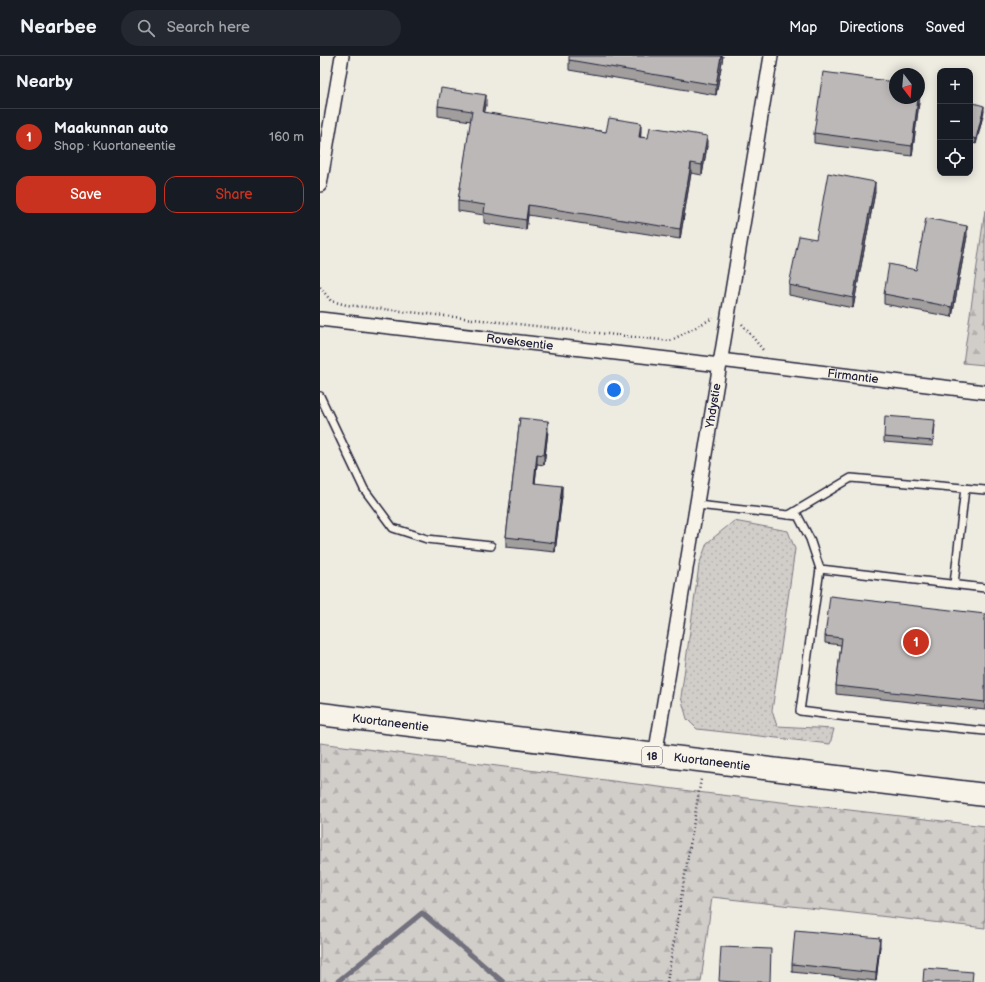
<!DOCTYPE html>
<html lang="en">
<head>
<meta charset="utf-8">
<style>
	body { margin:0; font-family:"Balsamiq Sans",sans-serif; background:#242831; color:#f1f3f6 }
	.controls { position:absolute; right:12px; top:12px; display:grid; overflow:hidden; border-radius:8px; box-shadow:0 2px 10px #0003 }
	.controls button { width:36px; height:36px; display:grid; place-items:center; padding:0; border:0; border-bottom:1px solid #363941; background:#171b24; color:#f1f3f6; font:20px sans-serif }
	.compass { position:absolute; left:569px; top:12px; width:36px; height:36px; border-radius:50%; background:#171b24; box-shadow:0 2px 10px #0003; rotate:164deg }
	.you { position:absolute; left:294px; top:334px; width:14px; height:14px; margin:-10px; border:3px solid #fff; border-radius:50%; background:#1a73e8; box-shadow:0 0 0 6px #1a73e833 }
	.badge { display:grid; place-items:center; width:26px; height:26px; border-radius:50%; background:#c8321e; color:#fff; font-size:13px; font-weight:700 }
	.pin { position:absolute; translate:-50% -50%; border:2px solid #fff; box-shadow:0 1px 4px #0006 }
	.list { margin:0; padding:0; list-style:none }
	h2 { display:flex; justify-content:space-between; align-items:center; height:52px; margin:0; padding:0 16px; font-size:17px }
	h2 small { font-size:13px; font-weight:400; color:#9ea1a6 }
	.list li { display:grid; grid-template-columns:26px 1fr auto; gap:12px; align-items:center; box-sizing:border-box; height:56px; padding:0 16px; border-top:1px solid #363941 }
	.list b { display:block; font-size:15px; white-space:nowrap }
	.list p { margin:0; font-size:13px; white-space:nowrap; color:#9ea1a6 }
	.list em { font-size:13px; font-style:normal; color:#9ea1a6 }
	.actions { display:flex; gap:8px; padding:12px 16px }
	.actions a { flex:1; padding:9px 0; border:1px solid #c8321e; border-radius:12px; text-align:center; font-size:14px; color:#c8321e }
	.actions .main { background:#c8321e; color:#fff }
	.icon { flex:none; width:22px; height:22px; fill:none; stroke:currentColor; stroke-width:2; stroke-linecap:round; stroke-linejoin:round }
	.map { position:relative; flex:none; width:665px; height:926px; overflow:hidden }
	header { display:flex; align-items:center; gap:24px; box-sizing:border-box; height:56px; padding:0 20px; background:#171b24; border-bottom:1px solid #363941 }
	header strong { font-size:19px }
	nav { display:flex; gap:22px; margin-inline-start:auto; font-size:14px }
	.search { width:280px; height:36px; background:#242831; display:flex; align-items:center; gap:10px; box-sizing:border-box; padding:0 14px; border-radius:22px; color:#9ea1a6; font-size:15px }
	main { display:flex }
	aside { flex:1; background:#171b24 }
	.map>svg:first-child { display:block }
	.grass { fill:url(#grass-dots); stroke:#7a7882 }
	.forest { fill:url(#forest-firs); stroke:#7a7882 }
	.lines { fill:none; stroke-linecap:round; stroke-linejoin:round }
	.stream { stroke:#716f7b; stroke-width:5 }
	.service-casing { stroke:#22223b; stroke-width:10 }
	.minor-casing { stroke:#22223b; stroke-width:16 }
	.trunk-casing { stroke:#22223b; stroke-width:25 }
	.path { stroke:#22223b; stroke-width:2.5; stroke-dasharray:1 3; stroke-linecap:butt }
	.service { stroke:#f7f3e8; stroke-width:7 }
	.minor { stroke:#f7f3e8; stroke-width:13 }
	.trunk { stroke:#f7f3e8; stroke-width:22 }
	.wall { fill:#a19e9d; stroke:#22223b }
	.shaded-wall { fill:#838180; stroke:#22223b }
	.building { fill:#bbb8b7; stroke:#22223b }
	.labels { text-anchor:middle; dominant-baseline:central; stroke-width:3.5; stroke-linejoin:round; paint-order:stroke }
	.shield { fill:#f7f3e8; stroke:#62616f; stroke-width:1 }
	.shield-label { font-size:11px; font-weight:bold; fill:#22223b }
	.street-label { font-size:12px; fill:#22223b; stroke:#f7f3e8 }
</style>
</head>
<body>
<header>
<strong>Nearbee</strong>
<div class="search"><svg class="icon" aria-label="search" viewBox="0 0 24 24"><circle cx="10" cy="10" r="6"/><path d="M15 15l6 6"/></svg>Search here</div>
<nav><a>Map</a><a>Directions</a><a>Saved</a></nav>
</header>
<main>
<aside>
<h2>Nearby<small></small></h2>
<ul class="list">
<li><span class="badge">1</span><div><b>Maakunnan auto</b><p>Shop · Kuortaneentie</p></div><em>160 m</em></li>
</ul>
<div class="actions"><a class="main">Save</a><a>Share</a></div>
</aside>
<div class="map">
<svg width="665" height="926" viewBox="0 0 665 926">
	<defs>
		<pattern id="grass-dots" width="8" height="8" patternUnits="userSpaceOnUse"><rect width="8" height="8" fill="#d1cdc9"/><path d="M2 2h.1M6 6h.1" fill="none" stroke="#b3b0ae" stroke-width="1.8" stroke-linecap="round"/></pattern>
		<pattern id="forest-firs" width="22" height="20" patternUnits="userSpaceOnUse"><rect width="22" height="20" fill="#d1cdc9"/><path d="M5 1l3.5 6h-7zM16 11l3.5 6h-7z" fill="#b3b0ae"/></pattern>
	</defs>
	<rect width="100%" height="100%" fill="#eeebe1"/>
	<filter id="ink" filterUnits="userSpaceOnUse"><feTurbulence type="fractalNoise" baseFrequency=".025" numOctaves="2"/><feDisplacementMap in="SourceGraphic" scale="8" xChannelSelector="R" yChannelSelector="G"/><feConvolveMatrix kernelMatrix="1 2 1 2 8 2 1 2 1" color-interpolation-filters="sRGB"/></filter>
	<g filter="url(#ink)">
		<polygon class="grass" points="414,465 468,475 475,493 452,655 457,670 514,673 510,688 377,673 367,663 361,641 379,509 387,487"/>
		<g class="forest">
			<polygon points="665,154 665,309 643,307"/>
			<polygon points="0,687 393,738 665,770 665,872 392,841 381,926 0,926"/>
		</g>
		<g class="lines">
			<polyline class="stream" points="17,926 102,857 183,926"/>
			<defs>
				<g id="service">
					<polyline points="0,340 44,433 73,472 107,483 171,490"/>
					<polyline points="377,449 478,460 490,483 500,513 480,655 527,661 665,675"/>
					<polyline points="469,459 531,422 665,434"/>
					<polyline points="500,513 665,532"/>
					<polyline points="634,528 645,432"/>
				</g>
				<g id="minor">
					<polyline points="0,129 22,0"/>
					<path id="s1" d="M0,263L400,309"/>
					<path id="s2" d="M400,304L665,336"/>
					<path id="s3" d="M335,700L451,0"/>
				</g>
				<g id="trunk">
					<path id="s4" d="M0,658L665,739"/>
				</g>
			</defs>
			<use href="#service" class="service-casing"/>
			<use href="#minor" class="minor-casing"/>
			<use href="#trunk" class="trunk-casing"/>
			<g class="path">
				<polyline points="0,231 11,245 27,249 350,285 393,262"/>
				<polyline points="422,268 443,294"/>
				<polyline points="347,926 381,723"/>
			</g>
			<use href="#service" class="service"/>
			<use href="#minor" class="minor"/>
			<use href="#trunk" class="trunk"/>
		</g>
		<g class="wall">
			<polygon points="403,0 396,39 249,14 249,4"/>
			<polygon points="600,39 592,100 494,87 494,77"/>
			<polygon points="650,46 664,55 656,88 650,86"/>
			<polygon points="166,49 164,57 286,76 321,77 320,81 387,90 382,119 371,117 360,183 208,159 206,174 164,167 164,159 138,155 138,145 151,65 118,60 118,50"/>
			<polygon points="555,136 533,252 469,239 469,229 496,183"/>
			<polygon points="647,180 632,261 564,248 564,238 596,214"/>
			<polygon points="200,362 228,375 224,409 217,408 215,427 242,440 235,496 186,491 186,481"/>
			<polygon points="615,369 613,390 564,386 564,381"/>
			<polygon points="665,558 665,654 516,638 516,630 521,589 505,587 505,580"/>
			<polygon points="560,890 556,925 472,916 472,908"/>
		</g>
		<g class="shaded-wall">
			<polygon points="401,0 403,0 396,39 396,29"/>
			<polygon points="600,29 600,39 592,100 592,90 598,42 599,42"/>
			<polygon points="166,39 166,49 163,66 163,56"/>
			<polygon points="664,50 664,55 656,88 656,83"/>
			<polygon points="321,67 321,77 319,91 319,81"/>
			<polygon points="387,80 387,90 382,119 382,109"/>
			<polygon points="371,107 371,117 360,183 360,173"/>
			<polygon points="555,126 555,136 533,252 533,242"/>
			<polygon points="208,149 208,159 206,174 206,164"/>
			<polygon points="647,170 647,180 632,261 632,251"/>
			<polygon points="228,365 228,375 224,409 224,399"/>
			<polygon points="217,398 217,408 214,437 214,427"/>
			<polygon points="242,430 242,440 235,496 235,487"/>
			<polygon points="560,882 560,890 556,925 556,917"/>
		</g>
		<g class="building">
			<polygon points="249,0 401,0 396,29 249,4"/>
			<polygon points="503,16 575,26 575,42 598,42 592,90 494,77"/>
			<polygon points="599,29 600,29 599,38"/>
			<polygon points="121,32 166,39 163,56 286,76 289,62 321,67 319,81 328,82 330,71 387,80 382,109 371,107 360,173 208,149 206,164 164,157 165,149 138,145 152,55 118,50"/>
			<polygon points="650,46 664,50 656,83 650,81"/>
			<polygon points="508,117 555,126 533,242 469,229 479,180 496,183"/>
			<polygon points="606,162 647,170 632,251 564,238 569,208 596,214"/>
			<polygon points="565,360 615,364 613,385 564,381"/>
			<polygon points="200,362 228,365 224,399 217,398 214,427 242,430 235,487 186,481"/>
			<polygon points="510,540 665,558 665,646 516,630 522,582 505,580"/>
			<polygon points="475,874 560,882 556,917 472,908"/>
			<polygon points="401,891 451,893 450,926 415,926 399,925"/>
			<polygon points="604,912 653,916 652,926 603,926"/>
		</g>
	</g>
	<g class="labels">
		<rect class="shield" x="322" y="691" width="20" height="18" rx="3"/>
		<g class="shield-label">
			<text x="332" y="700">18</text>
		</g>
		<g class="street-label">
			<text stroke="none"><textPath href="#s1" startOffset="201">Roveksentie</textPath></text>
			<text stroke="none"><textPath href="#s2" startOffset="134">Firmantie</textPath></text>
			<text stroke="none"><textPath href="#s3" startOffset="355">Yhdystie</textPath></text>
			<text stroke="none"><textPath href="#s4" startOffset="71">Kuortaneentie</textPath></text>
			<text stroke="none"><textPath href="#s4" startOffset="395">Kuortaneentie</textPath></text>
		</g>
	</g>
</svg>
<div class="controls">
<button>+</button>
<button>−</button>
<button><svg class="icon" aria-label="locate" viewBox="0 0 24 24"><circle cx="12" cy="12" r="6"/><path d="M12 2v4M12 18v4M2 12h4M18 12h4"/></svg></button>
</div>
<svg class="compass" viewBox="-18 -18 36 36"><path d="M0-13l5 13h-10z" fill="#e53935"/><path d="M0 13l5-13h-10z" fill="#9ea1a6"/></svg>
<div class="you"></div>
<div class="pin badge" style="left:596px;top:586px">1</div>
</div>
</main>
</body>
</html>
